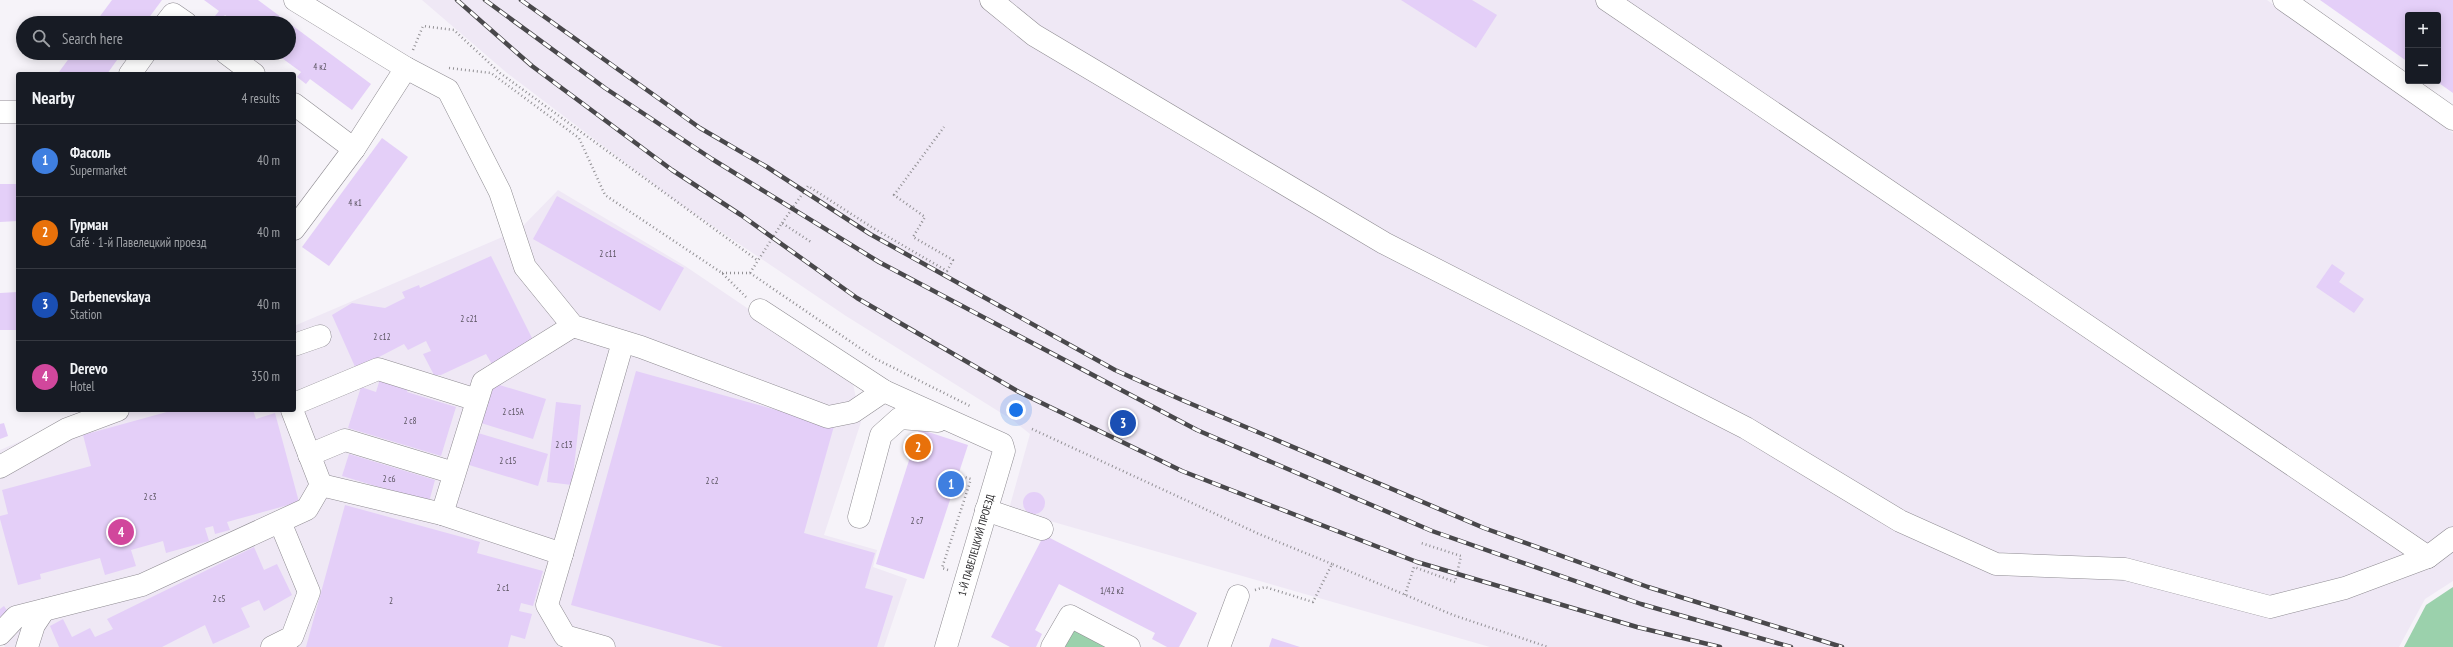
<!DOCTYPE html>
<html lang="en">
<head>
<meta charset="utf-8">
<style>
	body { margin:0; font-family:"PT Sans Narrow",sans-serif; background:#242831; color:#f1f3f6 }
	.controls { position:absolute; right:12px; top:12px; display:grid; overflow:hidden; border-radius:4px; box-shadow:0 2px 10px #0003 }
	.controls button { width:36px; height:36px; display:grid; place-items:center; padding:0; border:0; border-bottom:1px solid #363941; background:#171b24; color:#f1f3f6; font:20px sans-serif }
	.you { position:absolute; left:1016px; top:410px; width:14px; height:14px; margin:-10px; border:3px solid #fff; border-radius:50%; background:#1a73e8; box-shadow:0 0 0 6px #1a73e833 }
	.badge { display:grid; place-items:center; width:26px; height:26px; border-radius:50%; background:#0b8043; color:#fff; font-size:13px; font-weight:700 }
	.pin { position:absolute; translate:-50% -50%; border:2px solid #fff; box-shadow:0 1px 4px #0006 }
	.list { margin:0; padding:0; list-style:none }
	h2 { display:flex; justify-content:space-between; align-items:center; height:52px; margin:0; padding:0 16px; font-size:17px }
	h2 small { font-size:13px; font-weight:400; color:#9ea1a6 }
	.list li { display:grid; grid-template-columns:26px 1fr auto; gap:12px; align-items:center; box-sizing:border-box; height:72px; padding:0 16px; border-top:1px solid #363941 }
	.list b { display:block; font-size:15px; white-space:nowrap }
	.list p { margin:0; font-size:13px; white-space:nowrap; color:#9ea1a6 }
	.list em { font-size:13px; font-style:normal; color:#9ea1a6 }
	.icon { flex:none; width:22px; height:22px; fill:none; stroke:currentColor; stroke-width:2; stroke-linecap:round; stroke-linejoin:round }
	.map { position:relative; flex:none; width:2453px; height:647px; overflow:hidden }
	.search { position:absolute; background:#171b24; box-shadow:0 2px 10px #0003; left:16px; top:16px; width:280px; height:44px; display:flex; align-items:center; gap:10px; box-sizing:border-box; padding:0 14px; border-radius:22px; color:#9ea1a6; font-size:15px }
	.panel { position:absolute; background:#171b24; box-shadow:0 2px 10px #0003; left:16px; top:72px; width:280px; height:340px; border-radius:4px }
	.map>svg:first-child { display:block }
	.built { fill:#efe8f5 }
	.green { fill:#9bd1ac }
	.building { fill:#e4cff8 }
	.lines { fill:none; stroke-linecap:round; stroke-linejoin:round }
	.minor-casing { stroke:#8f8c92; stroke-width:23 }
	.path { stroke:#929094; stroke-width:2.5; stroke-dasharray:1 3; stroke-linecap:butt }
	.minor { stroke:#fff; stroke-width:22 }
	.rail-casing { stroke:#49484b; stroke-width:4.5 }
	.rail { stroke:#fff; stroke-width:3; stroke-dasharray:9; stroke-linecap:butt }
	.labels { text-anchor:middle; dominant-baseline:central; stroke-width:3.5; stroke-linejoin:round; paint-order:stroke }
	.number-label { font-size:9px; fill:#58525e }
	.street-label { font-size:11px; fill:#2a292b; stroke:#fff }
</style>
</head>
<body>
<div class="map">
<svg width="2453" height="647" viewBox="0 0 2453 647">
	<rect width="100%" height="100%" fill="#f6f3f9"/>
	<g class="built">
		<polygon points="422,0 2267,0 2453,133 2453,581 2425,599 2399,647 1490,647 1043,519 1009,509 1030,434 1014,421 846,316 677,202 507,73"/>
		<polygon points="558,190 685,266 852,379 861,422 824,535 877,550 873,567 907,579 884,647 5,647 0,636 0,450 94,410 294,410 294,326 519,230"/>
	</g>
	<g class="green">
		<polygon points="2453,587 2453,647 2404,647 2426,605"/>
		<polygon points="1074,629 1111,647 1065,647"/>
	</g>
	<g class="building">
		<polygon points="112,0 162,0 145,23 95,23"/>
		<polygon points="204,0 258,0 289,23 235,23 225,15 220,21 215,16 219,11"/>
		<polygon points="1401,0 1472,0 1497,15 1476,48"/>
		<polygon points="2320,0 2453,0 2453,93 2436,81 2438,81 2438,15 2408,15 2408,62"/>
		<polygon points="289,23 371,84 352,110 310,79 306,84 297,77 301,72 275,53 289,53"/>
		<polygon points="73,53 122,53 107,74 61,74 59,72"/>
		<polygon points="382,138 408,157 329,266 302,247"/>
		<polygon points="0,184 17,184 18,221 0,222"/>
		<polygon points="557,196 684,268 660,311 533,239"/>
		<polygon points="491,256 535,344 493,366 486,354 441,375 434,375 423,354 431,351 426,341 408,350 404,344 356,369 332,315 352,303 385,308 405,298 402,292 419,285 420,288"/>
		<polygon points="2332,264 2345,273 2339,282 2364,299 2354,313 2316,287"/>
		<polygon points="18,292 18,330 0,330 0,293"/>
		<polygon points="636,371 834,426 804,533 875,553 865,588 893,596 877,647 723,647 571,605"/>
		<polygon points="381,376 409,385 407,392 456,407 441,456 348,428 361,387 376,392"/>
		<polygon points="493,383 546,399 533,439 481,423"/>
		<polygon points="556,402 581,405 572,485 547,482"/>
		<polygon points="174,410 253,410 256,419 275,413 299,502 227,522 230,530 215,534 213,526 205,528 209,541 166,553 163,541 131,550 136,566 105,575 100,558 40,574 41,579 18,585 0,519 0,516 8,514 2,490 91,466 83,435"/>
		<polygon points="4,423 8,436 0,439 0,424"/>
		<polygon points="919,429 968,445 924,579 876,564"/>
		<polygon points="478,433 548,454 538,486 469,465"/>
		<polygon points="349,454 435,480 429,502 342,476"/>
		<circle cx="1034" cy="503" r="11"/>
		<polygon points="345,505 480,542 477,553 543,571 533,606 521,603 519,611 532,614 525,639 511,635 508,647 306,647"/>
		<polygon points="1044,535 1197,613 1179,647 1167,647 1152,639 1155,633 1059,584 1035,630 1042,634 1036,647 1010,647 991,637"/>
		<polygon points="254,547 264,570 277,564 292,595 264,611 259,600 241,608 250,627 213,644 205,625 162,647 59,647 50,626 63,619 72,637 90,628 95,637 113,629 107,619"/>
		<polygon points="4,606 11,616 0,624 0,609"/>
		<polygon points="1272,638 1300,647 1269,647"/>
	</g>
	<g class="lines">
		<defs>
			<g id="minor">
				<polyline points="295,0 406,68 448,90 500,192 525,267 573,326 641,347 828,417 853,412 884,391"/>
				<polyline points="991,0 1034,35 1384,243 1746,428 1900,521 1996,564 2125,569 2270,607 2345,588 2428,557"/>
				<polyline points="1607,0 2428,557 2453,538"/>
				<polyline points="2284,0 2453,119"/>
				<polyline points="166,23 173,14 186,23"/>
				<polyline points="226,53 254,74"/>
				<polyline points="130,74 145,53"/>
				<polyline points="294,104 354,149"/>
				<polyline points="0,112 18,112"/>
				<polyline points="294,229 354,149 406,68"/>
				<polyline points="760,310 884,391 1002,444 1004,451 946,647"/>
				<polyline points="294,345 320,336"/>
				<polyline points="294,404 378,369 477,400"/>
				<polyline points="309,455 345,440 454,473"/>
				<polyline points="0,467 67,429 118,410"/>
				<polyline points="321,485 442,514 562,554 623,342"/>
				<polyline points="986,510 1042,529"/>
				<polyline points="442,514 483,382 573,326"/>
				<polyline points="859,517 881,435 900,418 938,421"/>
				<polyline points="562,554 547,605 565,636 604,647"/>
				<polyline points="0,634 16,617 142,585 307,509 321,485 292,410"/>
				<polyline points="27,647 34,625 44,610"/>
				<polyline points="272,647 292,637 309,592 280,522"/>
				<polyline points="1052,647 1070,616 1129,647"/>
				<polyline points="1219,647 1238,596"/>
			</g>
		</defs>
		<use href="#minor" class="minor-casing"/>
		<g class="path">
			<polyline points="413,50 423,26 454,30 500,73 757,260"/>
			<polyline points="449,68 491,73 579,138 605,195 722,273 746,297"/>
			<polyline points="782,223 808,186 873,228 947,271 953,260 913,237 925,217 894,195 944,127"/>
			<polyline points="722,273 750,273 876,359 972,407"/>
			<polyline points="750,273 782,223 811,242"/>
			<polyline points="1032,429 1259,534 1332,564"/>
			<polyline points="958,475 971,479"/>
			<polyline points="948,570 942,568 971,479"/>
			<polyline points="1255,590 1265,587 1313,602 1332,564 1453,615 1548,647"/>
			<polyline points="1405,595 1414,567 1455,582 1461,556 1421,543"/>
		</g>
		<use href="#minor" class="minor"/>
		<defs>
			<g id="rail">
				<polyline points="457,0 532,66 672,170 741,215 857,298 1019,392 1182,471 1417,562 1637,627 1720,647"/>
				<polyline points="485,0 605,88 712,159 879,262 1197,430 1432,531 1641,604 1791,647"/>
				<polyline points="521,0 700,128 767,167 870,234 1115,370 1182,400 1484,528 1648,587 1842,647"/>
			</g>
		</defs>
		<use href="#rail" class="rail-casing"/>
		<use href="#rail" class="rail"/>
	</g>
	<g class="labels">
		<g class="number-label">
			<text x="320" y="66">4 к2</text>
			<text x="355" y="202">4 к1</text>
			<text x="608" y="253">2 с11</text>
			<text x="469" y="318">2 с21</text>
			<text x="382" y="336">2 с12</text>
			<text x="513" y="411">2 с15А</text>
			<text x="410" y="420">2 с8</text>
			<text x="564" y="444">2 с13</text>
			<text x="508" y="460">2 с15</text>
			<text x="389" y="478">2 с6</text>
			<text x="712" y="480">2 с2</text>
			<text x="150" y="496">2 с3</text>
			<text x="917" y="520">2 с7</text>
			<text x="503" y="587">2 с1</text>
			<text x="1112" y="590">1/42 к2</text>
			<text x="219" y="598">2 с5</text>
			<text x="391" y="600">2</text>
		</g>
		<g class="street-label">
			<text transform="translate(976 545) rotate(-74)">1-Й ПАВЕЛЕЦКИЙ ПРОЕЗД</text>
		</g>
	</g>
</svg>
<div class="controls">
<button>+</button>
<button>−</button>
</div>
<div class="you"></div>
<div class="pin badge" style="left:951px;top:484px;background:#3f7fe0">1</div>
<div class="pin badge" style="left:918px;top:447px;background:#e8710a">2</div>
<div class="pin badge" style="left:1123px;top:423px;background:#1a4fb4">3</div>
<div class="pin badge" style="left:121px;top:532px;background:#d1479c">4</div>
<div class="search"><svg class="icon" aria-label="search" viewBox="0 0 24 24"><circle cx="10" cy="10" r="6"/><path d="M15 15l6 6"/></svg>Search here</div>
<section class="panel">
<h2>Nearby<small>4 results</small></h2>
<ul class="list">
<li><span class="badge" style="background:#3f7fe0">1</span><div><b>Фасоль</b><p>Supermarket</p></div><em>40 m</em></li>
<li><span class="badge" style="background:#e8710a">2</span><div><b>Гурман</b><p>Café · 1-й Павелецкий проезд</p></div><em>40 m</em></li>
<li><span class="badge" style="background:#1a4fb4">3</span><div><b>Derbenevskaya</b><p>Station</p></div><em>40 m</em></li>
<li><span class="badge" style="background:#d1479c">4</span><div><b>Derevo</b><p>Hotel</p></div><em>350 m</em></li>
</ul>
</section>
</div>
</body>
</html>
